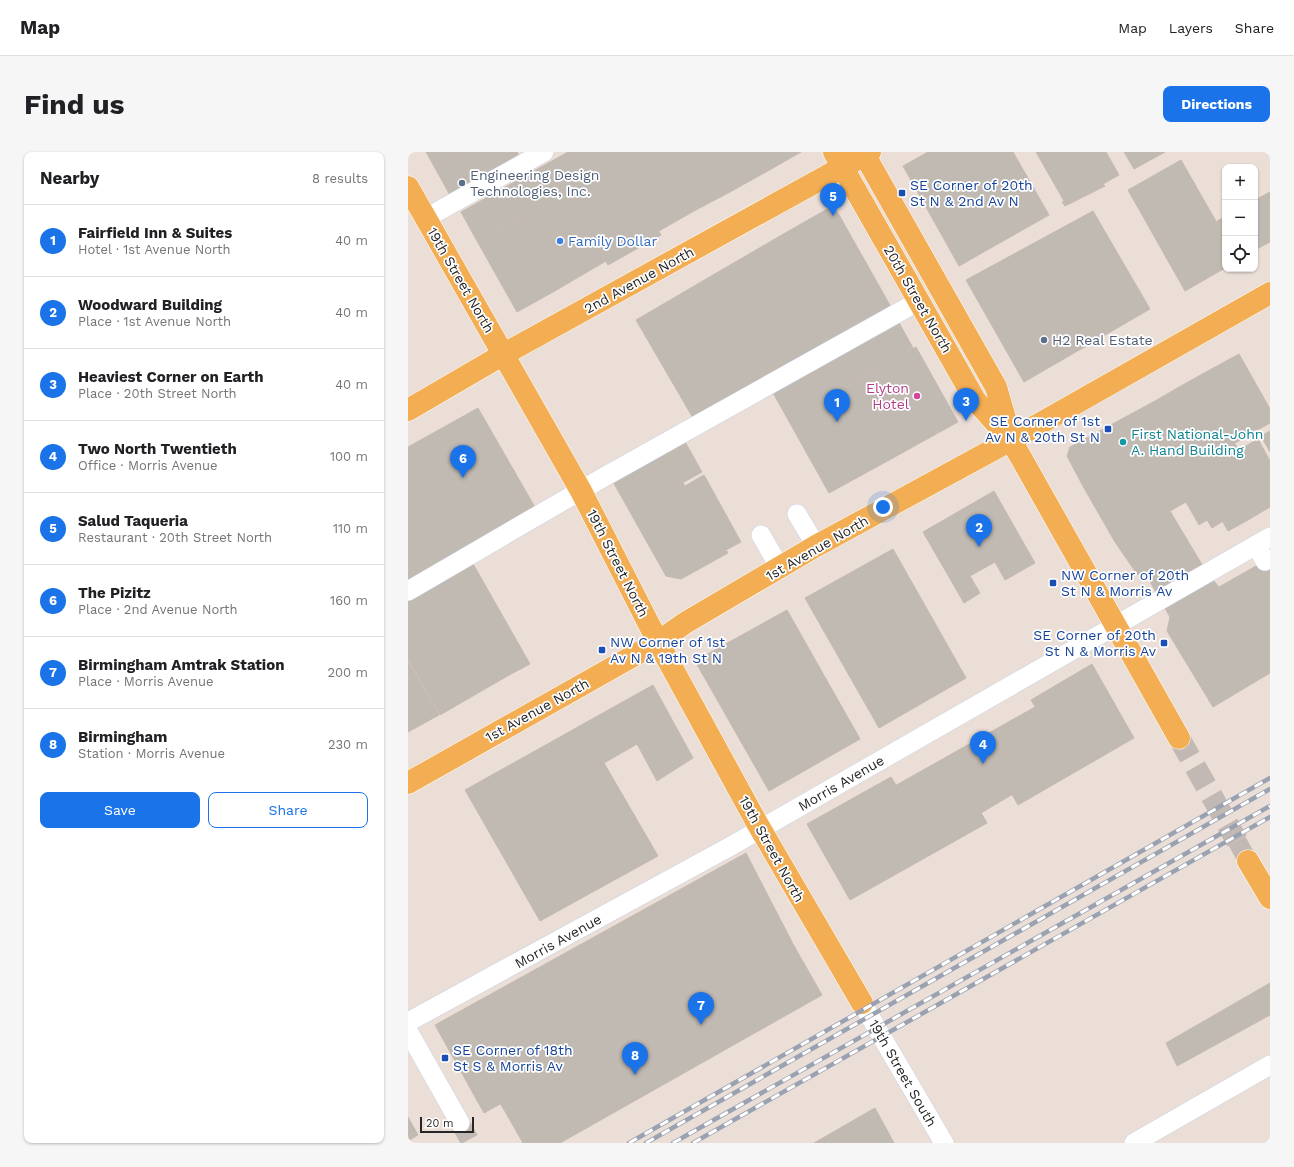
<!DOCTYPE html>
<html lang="en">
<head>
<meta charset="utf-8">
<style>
	body { margin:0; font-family:"Work Sans",sans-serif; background:#f6f6f6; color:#202124 }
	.controls { position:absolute; right:12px; top:12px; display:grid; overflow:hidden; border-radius:8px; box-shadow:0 1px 3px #0004 }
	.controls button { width:36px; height:36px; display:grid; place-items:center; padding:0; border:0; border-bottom:1px solid #e0e0e0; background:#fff; color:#202124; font:20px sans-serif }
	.scale { position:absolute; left:12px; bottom:10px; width:54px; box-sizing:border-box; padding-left:4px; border:2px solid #262626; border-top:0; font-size:11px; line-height:14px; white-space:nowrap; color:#262626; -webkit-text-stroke:3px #fff; paint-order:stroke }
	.you { position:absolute; left:475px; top:355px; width:14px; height:14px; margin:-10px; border:3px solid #fff; border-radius:50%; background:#1a73e8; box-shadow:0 0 0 6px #1a73e833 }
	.badge { display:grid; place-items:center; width:26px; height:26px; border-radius:50%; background:#1a73e8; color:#fff; font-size:13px; font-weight:700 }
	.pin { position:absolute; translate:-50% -33px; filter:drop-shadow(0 1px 2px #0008) }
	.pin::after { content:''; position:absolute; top:21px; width:14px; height:12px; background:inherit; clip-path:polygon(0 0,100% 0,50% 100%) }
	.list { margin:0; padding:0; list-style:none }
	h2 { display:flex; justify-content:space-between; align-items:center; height:52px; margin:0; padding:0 16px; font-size:17px }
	h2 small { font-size:13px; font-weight:400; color:#757577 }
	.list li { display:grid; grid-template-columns:26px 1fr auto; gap:12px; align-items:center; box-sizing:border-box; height:72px; padding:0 16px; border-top:1px solid #e0e0e0 }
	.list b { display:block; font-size:15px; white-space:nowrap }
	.list p { margin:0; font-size:13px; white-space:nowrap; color:#757577 }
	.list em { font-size:13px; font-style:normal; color:#757577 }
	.actions { display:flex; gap:8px; padding:12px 16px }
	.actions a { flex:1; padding:9px 0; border:1px solid #1a73e8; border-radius:8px; text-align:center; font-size:14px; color:#1a73e8 }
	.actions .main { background:#1a73e8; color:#fff }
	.icon { flex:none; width:22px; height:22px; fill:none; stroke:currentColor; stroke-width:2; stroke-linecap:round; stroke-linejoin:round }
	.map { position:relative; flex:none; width:862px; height:991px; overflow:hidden; border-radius:8px }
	header { display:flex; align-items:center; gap:24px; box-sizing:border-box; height:56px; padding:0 20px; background:#fff; border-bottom:1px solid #e0e0e0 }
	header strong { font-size:19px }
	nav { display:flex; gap:22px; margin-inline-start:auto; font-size:14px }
	.intro { display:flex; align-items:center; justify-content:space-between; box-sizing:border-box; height:96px; padding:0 24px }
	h1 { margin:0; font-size:28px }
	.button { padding:10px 18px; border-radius:8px; background:#1a73e8; color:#fff; font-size:14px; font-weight:700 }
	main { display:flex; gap:24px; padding:0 24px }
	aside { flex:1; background:#fff; border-radius:8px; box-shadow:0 1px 3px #0004 }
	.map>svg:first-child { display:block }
	.building { fill:#c1bab3; stroke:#c5bab1 }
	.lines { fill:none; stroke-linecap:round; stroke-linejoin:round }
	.minor-tunnel { stroke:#c3b9b4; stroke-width:19; stroke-dasharray:19 10; stroke-linecap:butt }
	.major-tunnel { stroke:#c3b9b4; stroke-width:22; stroke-dasharray:22 11; stroke-linecap:butt }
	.minor-casing { stroke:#ccd4e1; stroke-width:20 }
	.major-casing { stroke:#fff; stroke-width:23 }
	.minor { stroke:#fff; stroke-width:19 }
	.major { stroke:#f3ae53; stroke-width:22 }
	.rail-casing { stroke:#9aa2b2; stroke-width:4.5 }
	.rail { stroke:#fff; stroke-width:3; stroke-dasharray:9; stroke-linecap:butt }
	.service-dot { fill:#5c6f8a; stroke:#fff; stroke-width:1.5 }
	.transit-dot { fill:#1a4fb4; stroke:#fff; stroke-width:1.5 }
	.shop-dot { fill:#3f7fe0; stroke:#fff; stroke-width:1.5 }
	.hotel-dot { fill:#d1479c; stroke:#fff; stroke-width:1.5 }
	.culture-dot { fill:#0f9aa8; stroke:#fff; stroke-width:1.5 }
	.labels { text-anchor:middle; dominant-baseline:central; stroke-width:3.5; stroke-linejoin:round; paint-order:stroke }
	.service-label { font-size:14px; fill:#4e5e75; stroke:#fff; text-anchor:start }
	.transit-label { font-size:14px; fill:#164399; stroke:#fff; text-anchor:start }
	.shop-label { font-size:14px; fill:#366cbe; stroke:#fff; text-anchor:start }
	.street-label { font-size:14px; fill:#262626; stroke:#fff }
	.hotel-label { font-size:14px; fill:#b23c85; stroke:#fff; text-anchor:end }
	.culture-label { font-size:14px; fill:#0d838f; stroke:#fff; text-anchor:start }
</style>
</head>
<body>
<header>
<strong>Map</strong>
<nav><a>Map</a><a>Layers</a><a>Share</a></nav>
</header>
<div class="intro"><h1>Find us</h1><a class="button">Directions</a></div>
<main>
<aside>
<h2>Nearby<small>8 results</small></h2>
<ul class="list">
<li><span class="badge">1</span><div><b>Fairfield Inn &amp; Suites</b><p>Hotel · 1st Avenue North</p></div><em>40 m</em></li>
<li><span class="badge">2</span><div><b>Woodward Building</b><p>Place · 1st Avenue North</p></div><em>40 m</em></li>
<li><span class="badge">3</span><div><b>Heaviest Corner on Earth</b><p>Place · 20th Street North</p></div><em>40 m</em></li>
<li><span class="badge">4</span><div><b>Two North Twentieth</b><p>Office · Morris Avenue</p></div><em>100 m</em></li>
<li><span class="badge">5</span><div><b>Salud Taqueria</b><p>Restaurant · 20th Street North</p></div><em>110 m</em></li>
<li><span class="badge">6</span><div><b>The Pizitz</b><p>Place · 2nd Avenue North</p></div><em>160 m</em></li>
<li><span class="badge">7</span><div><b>Birmingham Amtrak Station</b><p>Place · Morris Avenue</p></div><em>200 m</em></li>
<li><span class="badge">8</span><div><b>Birmingham</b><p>Station · Morris Avenue</p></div><em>230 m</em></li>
</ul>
<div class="actions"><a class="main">Save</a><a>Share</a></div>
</aside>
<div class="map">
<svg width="862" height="991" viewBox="0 0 862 991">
	<rect width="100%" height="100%" fill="#eaded7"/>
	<g class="building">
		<polygon points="18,0 55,0 27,16"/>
		<polygon points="55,0 109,0 114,8 44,47 27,16"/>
		<polygon points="160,0 206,0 253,83 200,113 142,10"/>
		<polygon points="206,0 252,0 286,59 251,79"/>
		<polygon points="252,0 299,0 322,40 286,59"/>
		<polygon points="299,0 346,0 358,20 322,40"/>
		<polygon points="346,0 393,0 358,20"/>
		<polygon points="520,0 605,0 641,63 551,114 495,14"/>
		<polygon points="628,0 698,0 711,23 695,32 697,34 657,54 654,50 656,49"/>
		<polygon points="716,0 757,0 726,17"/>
		<polygon points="773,8 817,85 817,116 777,139 720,38"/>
		<polygon points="142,10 198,109 145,140 105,70 140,50 124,20"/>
		<polygon points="124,20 140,50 69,89 53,60"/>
		<polygon points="862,40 862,90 847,98 847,48"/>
		<polygon points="421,56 424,56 430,61 483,155 413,194 386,147 391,145 381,127 392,120 372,84"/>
		<polygon points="685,59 742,157 616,230 558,128"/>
		<polygon points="817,65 817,84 809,69"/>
		<polygon points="105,70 145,140 109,160 69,89"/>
		<polygon points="372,84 392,120 381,127 391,145 386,147 413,194 375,214 317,116"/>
		<polygon points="317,116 375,214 285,266 228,168"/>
		<polygon points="490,169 505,196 435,237 419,208"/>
		<polygon points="508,195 550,270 510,292 468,217"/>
		<polygon points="831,202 862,257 862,271 827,291 789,225"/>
		<polygon points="419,208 435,237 453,227 494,301 421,341 364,239"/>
		<polygon points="469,218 510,292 494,301 453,227"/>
		<polygon points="789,225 862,353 862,355 840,368 766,238"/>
		<polygon points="766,238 840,368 820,379 747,249"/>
		<polygon points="747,249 767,285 676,336 659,304 662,295"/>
		<polygon points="70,256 128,357 0,430 0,295"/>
		<polygon points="862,279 862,300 853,284"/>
		<polygon points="767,285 815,369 804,376 799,368 791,373 778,350 707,390 676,336"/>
		<polygon points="850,287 862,309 862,353 831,298"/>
		<polygon points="276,288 294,320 222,360 204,328"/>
		<polygon points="296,323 333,390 316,399 315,399 277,334"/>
		<polygon points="275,331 315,399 319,399 320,401 273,427 258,424 222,360"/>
		<polygon points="586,339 627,411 597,428 587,410 562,424 572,441 556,451 515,380"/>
		<polygon points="762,359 799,421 811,435 862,406 862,521 805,555 759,479 762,465 740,426 739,424 729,422 707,390"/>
		<polygon points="485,397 558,526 471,576 397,446"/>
		<polygon points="64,410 122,512 103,522 46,420"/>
		<polygon points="46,420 103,522 32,563 0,507 0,447"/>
		<polygon points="379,458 452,587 361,639 287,509"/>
		<polygon points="0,509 31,563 0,580"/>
		<polygon points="684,512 726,586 610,653 596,628 652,596 623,548"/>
		<polygon points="245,533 285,606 249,629 229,592 196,611 250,704 132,769 57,638"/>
		<polygon points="627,555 652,596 596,628 605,642 573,661 566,649 508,677 485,635"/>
		<polygon points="483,625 488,633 485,635 508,677 566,649 579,671 442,748 399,672"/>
		<polygon points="338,701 384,790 76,961 27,873"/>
		<polygon points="381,785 414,843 152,991 115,991 83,935 139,903 147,917"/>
		<polygon points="862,831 862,863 769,914 758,891"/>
		<polygon points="467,956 486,991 406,991"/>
		<polygon points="0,965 10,983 0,989"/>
	</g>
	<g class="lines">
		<g class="minor-tunnel">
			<polyline points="829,689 840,709"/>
			<polyline points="52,971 63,991"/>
		</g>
		<polyline class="major-tunnel" points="771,586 829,689"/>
		<defs>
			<g id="minor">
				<polyline points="18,66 136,0"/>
				<polyline points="389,362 408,394"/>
				<polyline points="353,383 372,416"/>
				<polyline points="848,393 857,409"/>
				<polyline points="0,439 196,325 511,149"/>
				<polyline points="454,851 536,991"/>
				<polyline points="0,870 323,694 862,385"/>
				<polyline points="0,879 52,971"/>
				<polyline points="726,991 862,913"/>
			</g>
			<g id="major">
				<polyline points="426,0 567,248 603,288 771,586"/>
				<polyline points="455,0 588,235 602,283"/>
				<polyline points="0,35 173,339 250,490 349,671 454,851"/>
				<polyline points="0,258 96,202 462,0"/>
				<polyline points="0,631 250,490 277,471 408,394 603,288 862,141"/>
				<polyline points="840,709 862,746"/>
			</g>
		</defs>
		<use href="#minor" class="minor-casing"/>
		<use href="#major" class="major-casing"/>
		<use href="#minor" class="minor"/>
		<use href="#major" class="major"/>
		<defs>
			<g id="rail">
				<polyline points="221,991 862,626"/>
				<polyline points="238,991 862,637"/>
				<polyline points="265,991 862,654"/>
				<polyline points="285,991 862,665"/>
			</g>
		</defs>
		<use href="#rail" class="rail-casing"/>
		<use href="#rail" class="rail"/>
	</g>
	<g class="service-dot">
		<circle cx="54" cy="31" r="4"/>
		<circle cx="636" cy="188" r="4"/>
	</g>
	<g class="transit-dot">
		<rect x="490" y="37" width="8" height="8" rx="2"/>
		<rect x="696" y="273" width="8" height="8" rx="2"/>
		<rect x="641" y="427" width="8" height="8" rx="2"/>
		<rect x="752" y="487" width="8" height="8" rx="2"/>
		<rect x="190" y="494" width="8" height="8" rx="2"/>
		<rect x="33" y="902" width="8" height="8" rx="2"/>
	</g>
	<circle class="shop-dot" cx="152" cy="89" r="4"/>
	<circle class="hotel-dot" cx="509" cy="244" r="4"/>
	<circle class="culture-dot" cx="715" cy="290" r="4"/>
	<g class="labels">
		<g class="service-label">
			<text x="62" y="23">Engineering Design<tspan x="62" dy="16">Technologies, Inc.</tspan></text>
			<text x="644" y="188">H2 Real Estate</text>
		</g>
		<g class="transit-label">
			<text x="502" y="33">SE Corner of 20th<tspan x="502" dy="16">St N &amp; 2nd Av N</tspan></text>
			<text x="692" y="269" text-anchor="end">SE Corner of 1st<tspan x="692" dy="16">Av N &amp; 20th St N</tspan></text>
			<text x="653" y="423">NW Corner of 20th<tspan x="653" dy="16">St N &amp; Morris Av</tspan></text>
			<text x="748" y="483" text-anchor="end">SE Corner of 20th<tspan x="748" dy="16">St N &amp; Morris Av</tspan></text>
			<text x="202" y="490">NW Corner of 1st<tspan x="202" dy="16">Av N &amp; 19th St N</tspan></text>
			<text x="45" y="898">SE Corner of 18th<tspan x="45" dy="16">St S &amp; Morris Av</tspan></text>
		</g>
		<g class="shop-label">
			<text x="160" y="89">Family Dollar</text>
		</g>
		<g class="street-label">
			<text transform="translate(53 128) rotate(60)">19th Street North</text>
			<text transform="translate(231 128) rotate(-29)">2nd Avenue North</text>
			<text transform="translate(510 147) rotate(60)">20th Street North</text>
			<text transform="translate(409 396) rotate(-30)">1st Avenue North</text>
			<text transform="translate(210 411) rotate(63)">19th Street North</text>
			<text transform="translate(129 558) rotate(-29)">1st Avenue North</text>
			<text transform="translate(433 631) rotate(-30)">Morris Avenue</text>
			<text transform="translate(364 697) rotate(61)">19th Street North</text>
			<text transform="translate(150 789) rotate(-29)">Morris Avenue</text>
			<text transform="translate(495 921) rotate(60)">19th Street South</text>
		</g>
		<g class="hotel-label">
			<text x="501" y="236">Elyton<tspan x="501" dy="16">Hotel</tspan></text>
		</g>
		<g class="culture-label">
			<text x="723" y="282">First National-John<tspan x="723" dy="16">A. Hand Building</tspan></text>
		</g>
	</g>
</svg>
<div class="controls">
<button>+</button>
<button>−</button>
<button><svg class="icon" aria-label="locate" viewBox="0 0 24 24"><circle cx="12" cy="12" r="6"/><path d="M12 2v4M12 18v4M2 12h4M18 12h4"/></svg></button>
</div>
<div class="scale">20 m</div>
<div class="you"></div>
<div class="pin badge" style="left:429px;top:270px">1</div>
<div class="pin badge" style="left:571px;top:395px">2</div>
<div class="pin badge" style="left:558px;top:269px">3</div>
<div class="pin badge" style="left:575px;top:612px">4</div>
<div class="pin badge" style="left:425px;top:64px">5</div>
<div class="pin badge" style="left:55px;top:326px">6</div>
<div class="pin badge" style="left:293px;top:873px">7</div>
<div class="pin badge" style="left:227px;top:923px">8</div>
</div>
</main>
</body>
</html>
